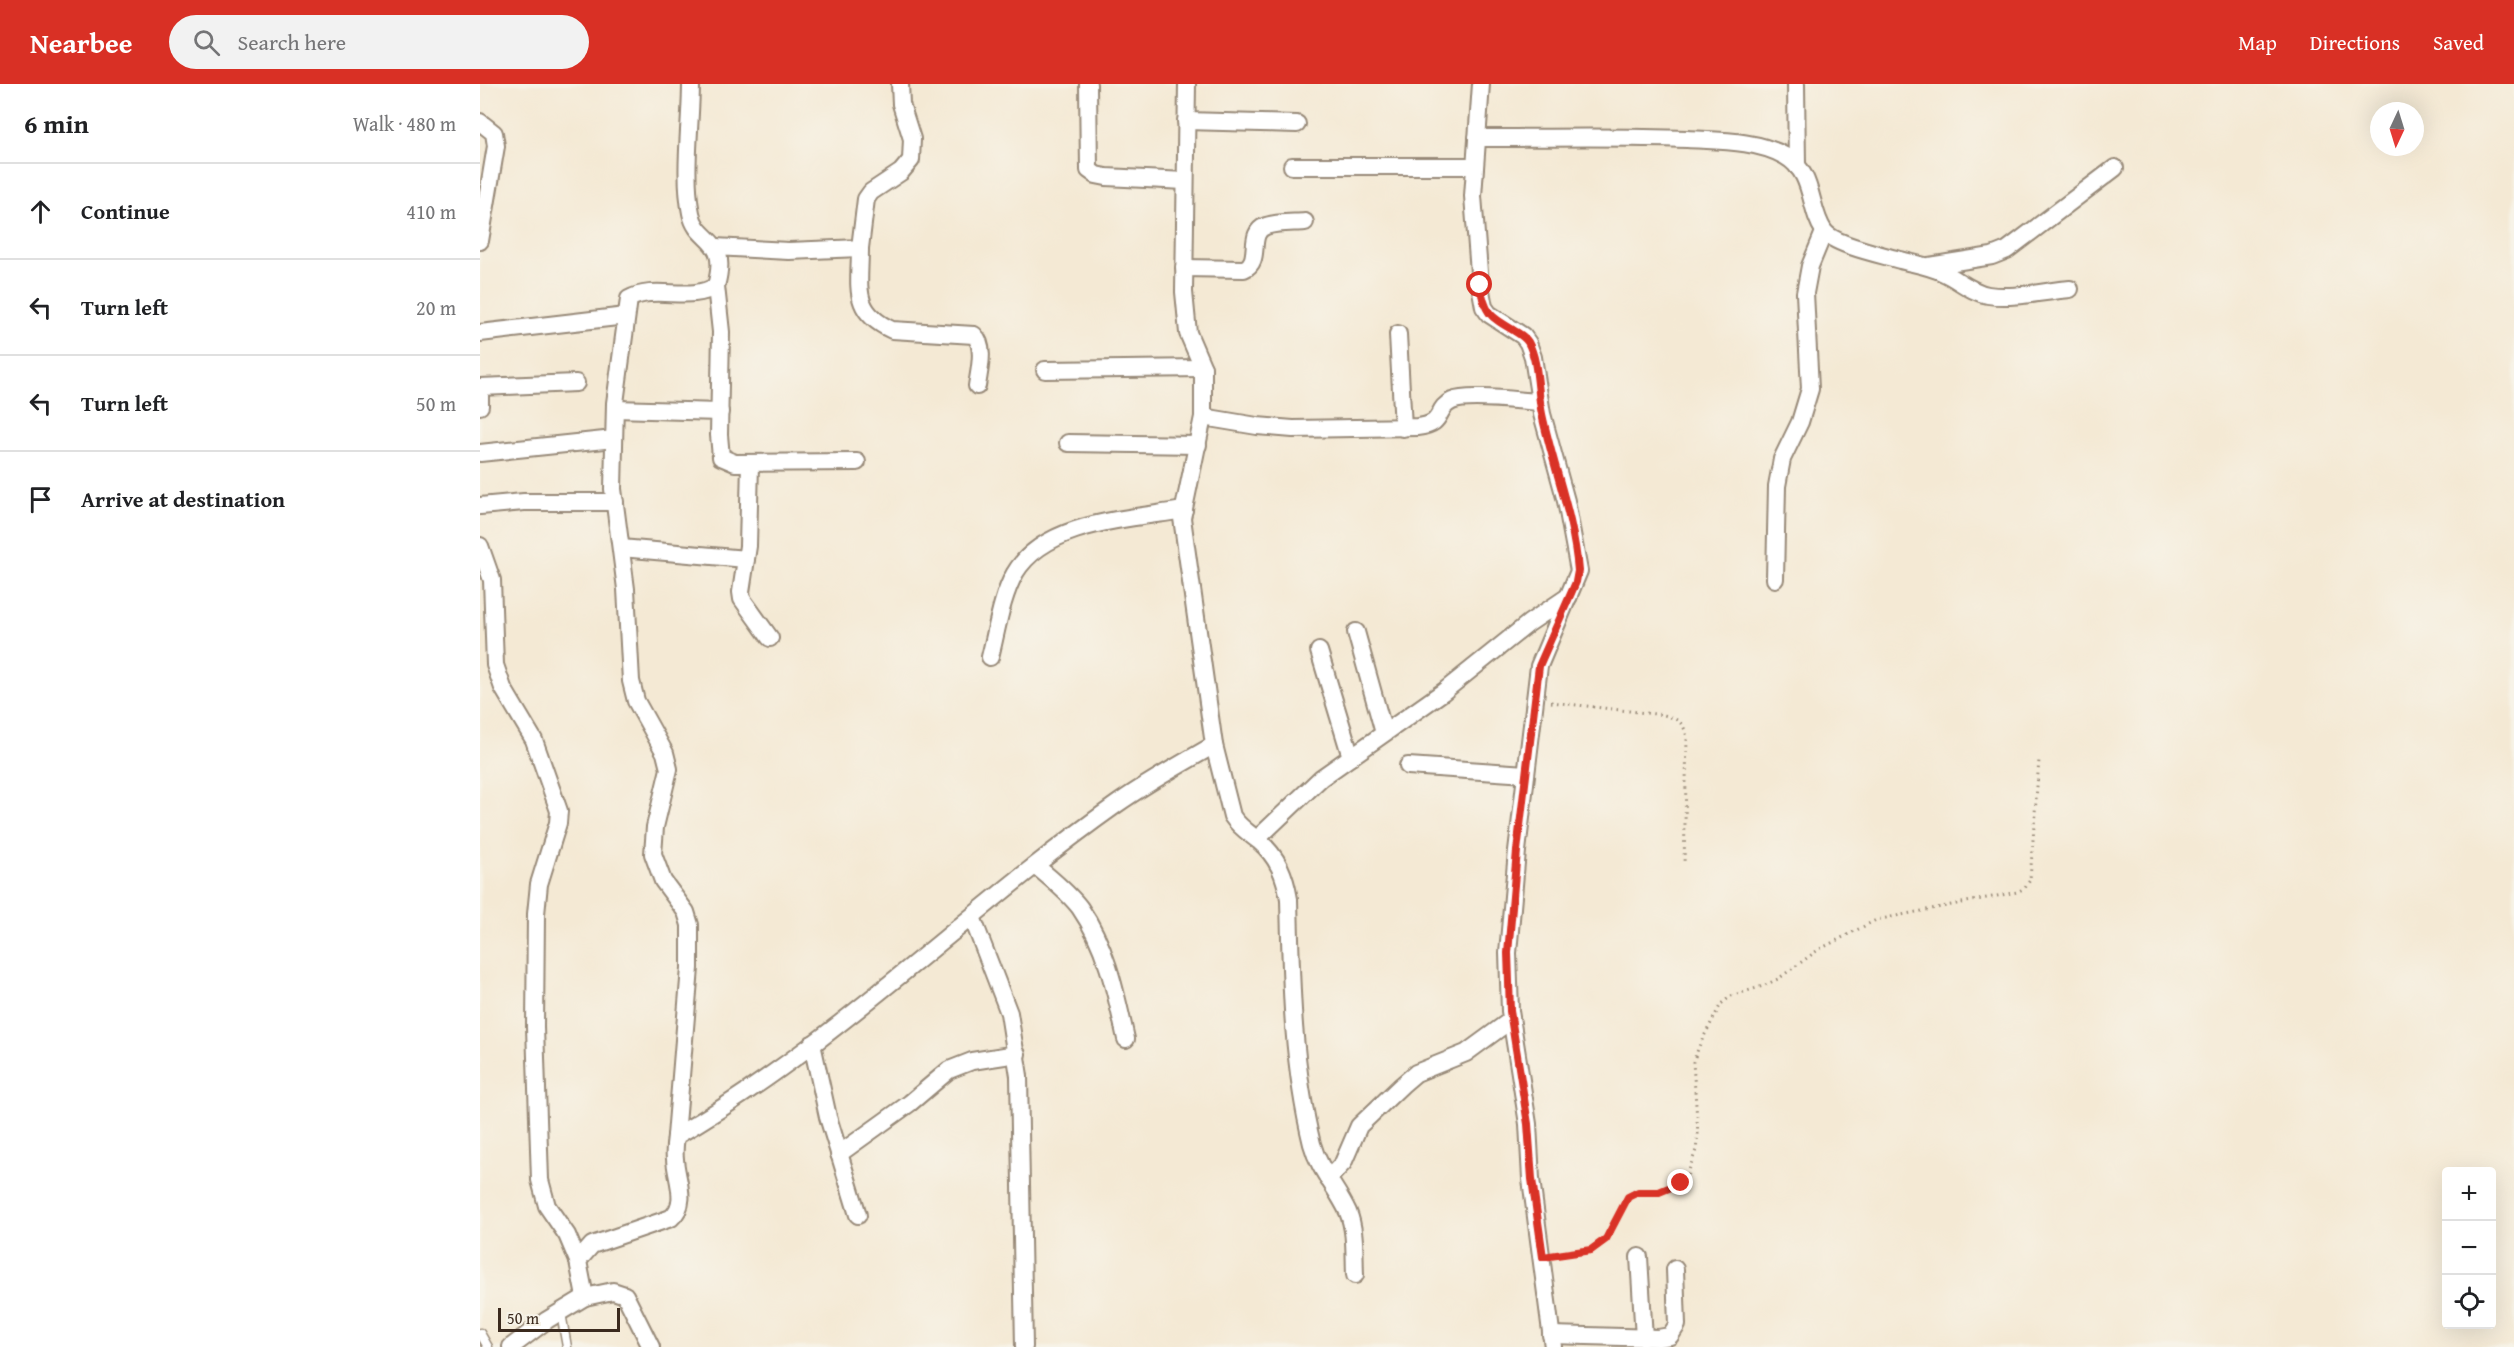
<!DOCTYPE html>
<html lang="en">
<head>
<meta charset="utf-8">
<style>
	body { margin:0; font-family:"Gentium Book Plus",serif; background:#f2f2f2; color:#202124 }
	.controls { position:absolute; right:18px; bottom:18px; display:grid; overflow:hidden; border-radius:6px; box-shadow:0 6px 24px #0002 }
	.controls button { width:54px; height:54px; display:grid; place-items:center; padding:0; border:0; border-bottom:2px solid #e0e0e0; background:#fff; color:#202124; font:30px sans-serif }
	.compass { position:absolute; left:1890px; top:18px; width:54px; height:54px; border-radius:50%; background:#fff; box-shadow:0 6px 24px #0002; rotate:184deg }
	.scale { position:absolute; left:18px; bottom:15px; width:122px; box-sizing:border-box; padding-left:6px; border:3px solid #3b2a1e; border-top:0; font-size:16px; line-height:21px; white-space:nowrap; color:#3b2a1e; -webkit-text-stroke:4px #f7f3e8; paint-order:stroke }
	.stop { position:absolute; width:18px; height:18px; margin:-14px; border:4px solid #d93025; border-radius:50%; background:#fff }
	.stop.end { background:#d93025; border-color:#fff; box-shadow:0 2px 6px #0008 }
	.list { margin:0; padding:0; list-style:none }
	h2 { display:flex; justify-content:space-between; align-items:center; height:78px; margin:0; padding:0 24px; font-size:26px }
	h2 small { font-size:20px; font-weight:400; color:#757577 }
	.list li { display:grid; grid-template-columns:39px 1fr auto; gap:18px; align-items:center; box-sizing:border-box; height:96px; padding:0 24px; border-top:2px solid #e0e0e0 }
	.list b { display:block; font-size:22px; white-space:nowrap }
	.list em { font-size:20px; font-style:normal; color:#757577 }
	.icon { flex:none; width:33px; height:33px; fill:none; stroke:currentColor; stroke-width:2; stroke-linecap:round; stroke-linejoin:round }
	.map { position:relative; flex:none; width:2034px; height:1263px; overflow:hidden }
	header { display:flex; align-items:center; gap:36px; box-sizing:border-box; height:84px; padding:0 30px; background:#d93025; color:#fff }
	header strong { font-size:28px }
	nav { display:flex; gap:33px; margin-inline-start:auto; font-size:21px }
	.search { width:420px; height:54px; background:#f2f2f2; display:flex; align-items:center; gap:15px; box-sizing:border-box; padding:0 21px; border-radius:33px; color:#757577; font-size:22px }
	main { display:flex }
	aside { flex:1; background:#fff }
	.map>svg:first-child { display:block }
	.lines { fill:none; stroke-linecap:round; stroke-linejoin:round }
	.service-casing { stroke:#988a79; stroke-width:11 }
	.minor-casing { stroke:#988a79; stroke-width:20 }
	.path { stroke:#988a79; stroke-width:3; stroke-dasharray:1.5 4.5; stroke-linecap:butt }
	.service { stroke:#fff; stroke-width:8 }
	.minor { stroke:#fff; stroke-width:16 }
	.route { stroke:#d93025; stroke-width:8 }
</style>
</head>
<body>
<header>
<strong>Nearbee</strong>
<div class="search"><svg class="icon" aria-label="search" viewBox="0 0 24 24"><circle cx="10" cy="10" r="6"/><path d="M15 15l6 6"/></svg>Search here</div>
<nav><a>Map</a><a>Directions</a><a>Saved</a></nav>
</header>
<main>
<aside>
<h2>6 min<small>Walk · 480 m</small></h2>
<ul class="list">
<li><svg class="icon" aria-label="ahead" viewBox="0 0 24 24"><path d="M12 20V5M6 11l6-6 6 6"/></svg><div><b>Continue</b></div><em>410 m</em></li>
<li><svg class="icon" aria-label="left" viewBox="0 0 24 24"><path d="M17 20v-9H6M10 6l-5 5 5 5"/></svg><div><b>Turn left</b></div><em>20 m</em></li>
<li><svg class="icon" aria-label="left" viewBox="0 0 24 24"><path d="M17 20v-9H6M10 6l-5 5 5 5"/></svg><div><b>Turn left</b></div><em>50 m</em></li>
<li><svg class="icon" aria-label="arrive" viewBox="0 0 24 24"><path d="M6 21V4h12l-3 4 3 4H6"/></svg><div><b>Arrive at destination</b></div></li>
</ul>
</aside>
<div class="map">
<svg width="2034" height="1263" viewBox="0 0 2034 1263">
	<rect width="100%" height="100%" fill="#f7f3e8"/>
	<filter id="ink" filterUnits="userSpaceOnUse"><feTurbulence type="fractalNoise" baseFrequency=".0167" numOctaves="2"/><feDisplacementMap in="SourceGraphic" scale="12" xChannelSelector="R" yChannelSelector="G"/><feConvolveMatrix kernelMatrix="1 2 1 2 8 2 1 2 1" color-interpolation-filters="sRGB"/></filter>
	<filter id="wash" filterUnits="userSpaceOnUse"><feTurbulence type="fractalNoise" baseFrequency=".008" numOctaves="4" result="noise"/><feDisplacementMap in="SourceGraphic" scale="24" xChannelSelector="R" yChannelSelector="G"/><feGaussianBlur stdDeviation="1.35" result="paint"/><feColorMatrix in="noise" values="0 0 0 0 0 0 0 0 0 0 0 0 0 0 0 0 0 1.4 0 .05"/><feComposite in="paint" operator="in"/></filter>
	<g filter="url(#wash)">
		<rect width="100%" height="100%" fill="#f4e9d4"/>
	</g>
	<g filter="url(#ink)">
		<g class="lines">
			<defs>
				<g id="service">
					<polyline points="81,1229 87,1263"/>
					<polyline points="0,1249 8,1263"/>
				</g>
				<g id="minor">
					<polyline points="608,0 609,86 616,91 626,93 705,97"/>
					<polyline points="1001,0 993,112 1000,201 1004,223 1009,230 1043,252 1048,259 1053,273 1062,330 1086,417 1099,487 1059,582 1037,767 1028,869 1030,927 1048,1040 1051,1095 1073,1263"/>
					<polyline points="1316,0 1317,82"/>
					<polyline points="706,37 817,40"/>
					<polyline points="0,38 14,49 16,62 0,157"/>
					<path d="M997,54C1067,54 1137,52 1207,55C1238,57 1277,56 1305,72C1335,89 1328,124 1344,147C1354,161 1403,171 1420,176C1435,180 1450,182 1464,189C1479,196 1491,208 1508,211C1534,215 1565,207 1590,205"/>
					<polyline points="812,82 995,82"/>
					<polyline points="235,163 309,167 380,164 386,115 391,108 421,88 431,76 432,55 421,20 420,0"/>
					<path d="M380,164C380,203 371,227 412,246L494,251C506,262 499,287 497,302"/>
					<polyline points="1449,182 1512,172 1527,166 1635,84"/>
					<path d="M704,184L764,185C783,177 766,149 786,142C798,138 813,139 825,138"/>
					<polyline points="236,202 241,248 239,351 241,373 255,379 377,378"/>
					<polyline points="0,249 146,232"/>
					<polyline points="918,250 923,344"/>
					<polyline points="565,286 723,284"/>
					<polyline points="0,303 96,299"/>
					<polyline points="0,306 0,322"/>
					<polyline points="135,325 240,328"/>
					<path d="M723,333L777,342L813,345L937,343C966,340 954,325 972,317C988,310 1040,317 1060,318"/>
					<polyline points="588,359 718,361"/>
					<polyline points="0,369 134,355"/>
					<polyline points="270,379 268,462 261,508 262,515 290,554"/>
					<polyline points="0,422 44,418 135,418"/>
					<polyline points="0,462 12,496 15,581 23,604 54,656 79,727 78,739 59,800 56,830 55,943 60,1096 67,1122 87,1151 98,1177"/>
					<polyline points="141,464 266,475"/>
					<polyline points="1295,495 1297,402 1302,375 1320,338 1330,305 1325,209 1330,182 1344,148"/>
					<polyline points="876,548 904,649"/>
					<polyline points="839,567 871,673"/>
					<path d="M510,573C517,546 521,514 535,489C566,437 651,435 704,426"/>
					<path d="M734,661L752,732C759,743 769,749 779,757C798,773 805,792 809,815C811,897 812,979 832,1060C839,1086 857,1104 868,1128C876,1147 874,1171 875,1191"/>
					<polyline points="928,682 1046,690"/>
					<polyline points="777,755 841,694 963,608 1049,539 1089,512"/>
					<path d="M556,782C571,795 588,808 600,824C627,863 636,910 646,955"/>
					<polyline points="492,833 529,929 539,992 544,1263"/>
					<polyline points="332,960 348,1033 378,1131"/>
					<path d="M196,1052L210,884V841L206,828L183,797L173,770L175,743L189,685L185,669L156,617L151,597L146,505L133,405L135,319L149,215C175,200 210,219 236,202C250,151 217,161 211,129C203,91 211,39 211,0"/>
					<polyline points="359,1070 430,1019 469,986 492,977 537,970"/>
					<polyline points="848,1095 863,1079 879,1042 922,1001 936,989 986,969 1031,936"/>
					<polyline points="1159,1173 1164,1254"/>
					<polyline points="105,1213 133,1207 145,1211 171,1263"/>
					<polyline points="1071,1251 1178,1254 1190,1252 1197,1241 1195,1185"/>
					<path d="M31,1263L67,1236L105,1213L98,1177L112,1161L191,1134C209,1119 196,1095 195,1075C194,1067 195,1059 196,1052C356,960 487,826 637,720C668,698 701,680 734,661L702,434L723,333V284L708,249L704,208L707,0"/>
				</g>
			</defs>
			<use href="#service" class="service-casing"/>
			<use href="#minor" class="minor-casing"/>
			<g class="path">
				<path d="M1071,618L1184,631C1198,635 1205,639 1207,655L1204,781"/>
				<polyline points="1076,1171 1111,1166 1121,1161 1148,1113 1158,1108 1179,1108 1191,1104 1201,1099 1207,1092 1216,1066 1218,1050 1213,978 1220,960 1241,920 1251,912 1283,902 1298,895 1338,866 1396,836 1537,808 1545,804 1550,796 1559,676"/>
			</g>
			<use href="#service" class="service"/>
			<use href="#minor" class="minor"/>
		</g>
	</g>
	<g class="lines" filter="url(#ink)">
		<path class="route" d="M1000,201C1005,229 1009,232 1033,246C1039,250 1044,252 1048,258C1059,278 1057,307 1062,330C1073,383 1094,433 1098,487L1096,498L1059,582L1037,767L1028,869L1030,927L1048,1040L1052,1095L1063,1173L1111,1166L1126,1155L1148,1113L1158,1108H1179L1201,1099"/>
	</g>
</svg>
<div class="controls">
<button>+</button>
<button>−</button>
<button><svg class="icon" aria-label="locate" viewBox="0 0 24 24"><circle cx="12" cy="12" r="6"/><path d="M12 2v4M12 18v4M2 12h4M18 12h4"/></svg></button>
</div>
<svg class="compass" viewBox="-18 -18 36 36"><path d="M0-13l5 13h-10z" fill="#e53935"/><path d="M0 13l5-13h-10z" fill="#757577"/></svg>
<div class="scale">50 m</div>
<div class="stop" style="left:1000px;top:201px"></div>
<div class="stop end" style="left:1201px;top:1099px"></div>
</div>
</main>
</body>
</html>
